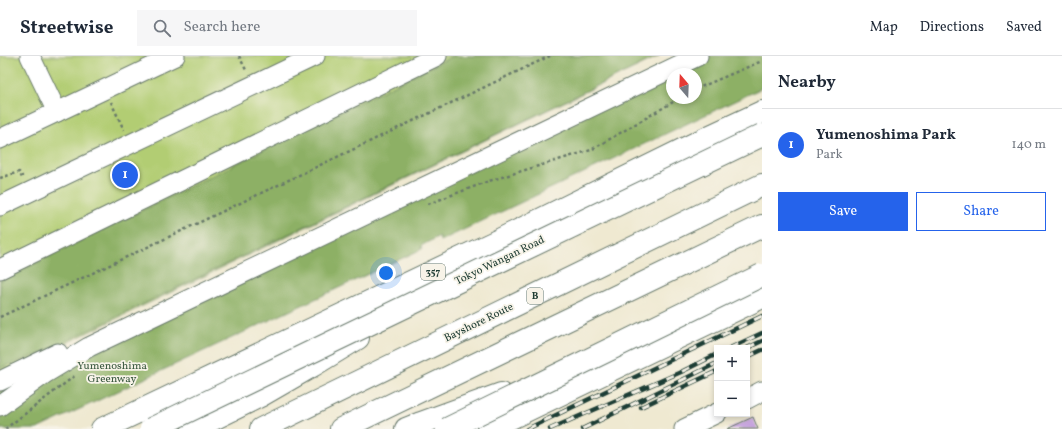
<!DOCTYPE html>
<html lang="en">
<head>
<meta charset="utf-8">
<style>
	body { margin:0; font-family:Vollkorn,serif; background:#f6f6f7; color:#1f2937 }
	.controls { position:absolute; right:12px; bottom:12px; display:grid; overflow:hidden; border-radius:0px; box-shadow:0 2px 6px #0003 }
	.controls button { width:36px; height:36px; display:grid; place-items:center; padding:0; border:0; border-bottom:1px solid #e0e1e3; background:#fff; color:#1f2937; font:20px sans-serif }
	.compass { position:absolute; left:666px; top:12px; width:36px; height:36px; border-radius:50%; background:#fff; box-shadow:0 2px 6px #0003; rotate:341deg }
	.you { position:absolute; left:386px; top:217px; width:14px; height:14px; margin:-10px; border:3px solid #fff; border-radius:50%; background:#1a73e8; box-shadow:0 0 0 6px #1a73e833 }
	.badge { display:grid; place-items:center; width:26px; height:26px; border-radius:50%; background:#2563eb; color:#fff; font-size:13px; font-weight:700 }
	.pin { position:absolute; translate:-50% -50%; border:2px solid #fff; box-shadow:0 1px 4px #0006 }
	.list { margin:0; padding:0; list-style:none }
	h2 { display:flex; justify-content:space-between; align-items:center; height:52px; margin:0; padding:0 16px; font-size:17px }
	h2 small { font-size:13px; font-weight:400; color:#747a83 }
	.list li { display:grid; grid-template-columns:26px 1fr auto; gap:12px; align-items:center; box-sizing:border-box; height:72px; padding:0 16px; border-top:1px solid #e0e1e3 }
	.list b { display:block; font-size:15px; white-space:nowrap }
	.list p { margin:0; font-size:13px; white-space:nowrap; color:#747a83 }
	.list em { font-size:13px; font-style:normal; color:#747a83 }
	.actions { display:flex; gap:8px; padding:12px 16px }
	.actions a { flex:1; padding:9px 0; border:1px solid #2563eb; border-radius:0px; text-align:center; font-size:14px; color:#2563eb }
	.actions .main { background:#2563eb; color:#fff }
	.icon { flex:none; width:22px; height:22px; fill:none; stroke:currentColor; stroke-width:2; stroke-linecap:round; stroke-linejoin:round }
	.map { position:relative; flex:none; width:762px; height:373px; overflow:hidden }
	header { display:flex; align-items:center; gap:24px; box-sizing:border-box; height:56px; padding:0 20px; background:#fff; border-bottom:1px solid #e0e1e3 }
	header strong { font-size:19px }
	nav { display:flex; gap:22px; margin-inline-start:auto; font-size:14px }
	.search { width:280px; height:36px; background:#f6f6f7; display:flex; align-items:center; gap:10px; box-sizing:border-box; padding:0 14px; border-radius:0px; color:#747a83; font-size:15px }
	main { display:flex }
	aside { flex:1; background:#fff }
	.map>svg:first-child { display:block }
	.green { fill:#b2cd73; stroke:#688554 }
	.forest { fill:#8db065; stroke:#56764c; fill-rule:evenodd }
	.building { fill:#c39edd }
	.lines { fill:none; stroke-linecap:round; stroke-linejoin:round }
	.minor-casing { stroke:#68796b; stroke-width:21 }
	.highway-casing { stroke:#68796b; stroke-width:24 }
	.path { stroke:#68796b; stroke-width:2.5; stroke-dasharray:3 3; stroke-linecap:butt }
	.minor { stroke:#fff; stroke-width:19 }
	.highway { stroke:#fff; stroke-width:22 }
	.rail-casing { stroke:#1f3d34; stroke-width:4.5 }
	.rail { stroke:#f7f3e8; stroke-width:3; stroke-dasharray:9; stroke-linecap:butt }
	.highway-bridge-casing { stroke:#68796b; stroke-width:24; stroke-linecap:butt }
	.highway-bridge { stroke:#fff; stroke-width:22 }
	.labels { text-anchor:middle; dominant-baseline:central; stroke-width:3.5; stroke-linejoin:round; paint-order:stroke }
	.shield { fill:#f7f3e8; stroke:#60746a; stroke-width:1 }
	.shield-label { font-size:10px; font-weight:bold; fill:#1f3d34 }
	.street-label { font-size:11px; fill:#1f3d34; stroke:#f7f3e8 }
	.park-label { font-size:11px; fill:#3c5a41; stroke:#f7f3e8 }
</style>
</head>
<body>
<header>
<strong>Streetwise</strong>
<div class="search"><svg class="icon" aria-label="search" viewBox="0 0 24 24"><circle cx="10" cy="10" r="6"/><path d="M15 15l6 6"/></svg>Search here</div>
<nav><a>Map</a><a>Directions</a><a>Saved</a></nav>
</header>
<main>
<div class="map">
<svg width="762" height="373" viewBox="0 0 762 373">
	<rect width="100%" height="100%" fill="#f7f3e8"/>
	<filter id="ink" filterUnits="userSpaceOnUse"><feTurbulence type="fractalNoise" baseFrequency=".025" numOctaves="2"/><feDisplacementMap in="SourceGraphic" scale="8" xChannelSelector="R" yChannelSelector="G"/><feConvolveMatrix kernelMatrix="1 2 1 2 8 2 1 2 1" color-interpolation-filters="sRGB"/></filter>
	<filter id="wash" filterUnits="userSpaceOnUse"><feTurbulence type="fractalNoise" baseFrequency=".012" numOctaves="4" result="noise"/><feDisplacementMap in="SourceGraphic" scale="16" xChannelSelector="R" yChannelSelector="G"/><feGaussianBlur stdDeviation="0.9" result="paint"/><feColorMatrix in="noise" values="0 0 0 0 0 0 0 0 0 0 0 0 0 0 0 0 0 1.4 0 .05"/><feComposite in="paint" operator="in"/></filter>
	<g filter="url(#wash)">
		<rect width="100%" height="100%" fill="#efe9d1"/>
		<polygon class="green" points="0,0 659,0 0,319"/>
		<g class="forest">
			<polygon points="453,0 659,0 39,298 0,312 0,225"/>
			<path d="M705,0H762V32L440,185L439,180L421,190L422,193L37,373H0V334ZM672,18H696V42H672Z"/>
		</g>
		<g id="blocks">
			<polygon class="building" points="753,361 758,373 727,373"/>
		</g>
	</g>
	<g filter="url(#ink)">
		<use href="#blocks" fill-opacity="0" stroke="#68796b" stroke-width="1"/>
		<g class="lines">
			<defs>
				<g id="minor">
					<polyline points="30,0 57,56"/>
					<polyline points="0,83 175,0"/>
					<polyline points="0,150 315,0"/>
					<polyline points="0,213 437,0"/>
					<polyline points="0,325 58,297"/>
					<polyline points="747,343 762,335"/>
					<polyline points="0,350 46,317 89,291 698,0"/>
					<polyline points="684,373 717,357"/>
				</g>
				<g id="highway">
					<polyline points="102,373 497,185 704,83 762,56"/>
					<polyline points="193,373 260,340 312,310 358,282"/>
					<polyline points="261,373 762,129"/>
					<polyline points="341,373 762,170"/>
					<polyline points="406,373 421,367 501,338"/>
					<polyline points="488,373 762,241"/>
				</g>
			</defs>
			<use href="#minor" class="minor-casing"/>
			<use href="#highway" class="highway-casing"/>
			<g class="path">
				<polyline points="239,0 247,16"/>
				<polyline points="696,33 762,5"/>
				<polyline points="111,46 124,74"/>
				<polyline points="0,122 19,116 22,120 18,122"/>
				<polyline points="428,148 489,125 591,94 680,42"/>
				<polyline points="0,261 550,0"/>
				<polyline points="5,373 76,319"/>
			</g>
			<use href="#minor" class="minor"/>
			<use href="#highway" class="highway"/>
			<defs>
				<g id="rail">
					<polyline points="730,292 762,277"/>
					<polyline points="747,292 762,285"/>
					<polyline points="747,301 762,294"/>
					<polyline points="641,351 717,315"/>
					<polyline points="527,373 762,260"/>
					<polyline points="550,373 681,316 717,298"/>
					<polyline points="582,373 717,307"/>
				</g>
			</defs>
			<use href="#rail" class="rail-casing"/>
			<use href="#rail" class="rail"/>
			<defs>
				<g id="highway-bridge">
					<polyline points="151,373 762,79"/>
					<polyline points="447,373 762,219"/>
				</g>
			</defs>
			<use href="#highway-bridge" class="highway-bridge-casing"/>
			<use href="#highway-bridge" class="highway-bridge"/>
		</g>
	</g>
	<g class="labels">
		<g class="shield">
			<rect x="421" y="208" width="24" height="16" rx="3"/>
			<rect x="527" y="232" width="16" height="16" rx="3"/>
		</g>
		<g class="shield-label">
			<text x="433" y="216">357</text>
			<text x="535" y="240">B</text>
		</g>
		<g class="street-label">
			<text transform="translate(500 205) rotate(-26)">Tokyo Wangan Road</text>
			<text transform="translate(479 267) rotate(-26)">Bayshore Route</text>
		</g>
		<g class="park-label">
			<text x="112" y="310">Yumenoshima<tspan x="112" dy="13">Greenway</tspan></text>
		</g>
	</g>
</svg>
<div class="controls">
<button>+</button>
<button>−</button>
</div>
<svg class="compass" viewBox="-18 -18 36 36"><path d="M0-13l5 13h-10z" fill="#e53935"/><path d="M0 13l5-13h-10z" fill="#747a83"/></svg>
<div class="you"></div>
<div class="pin badge" style="left:125px;top:119px">1</div>
</div>
<aside>
<h2>Nearby<small></small></h2>
<ul class="list">
<li><span class="badge">1</span><div><b>Yumenoshima Park</b><p>Park</p></div><em>140 m</em></li>
</ul>
<div class="actions"><a class="main">Save</a><a>Share</a></div>
</aside>
</main>
</body>
</html>
